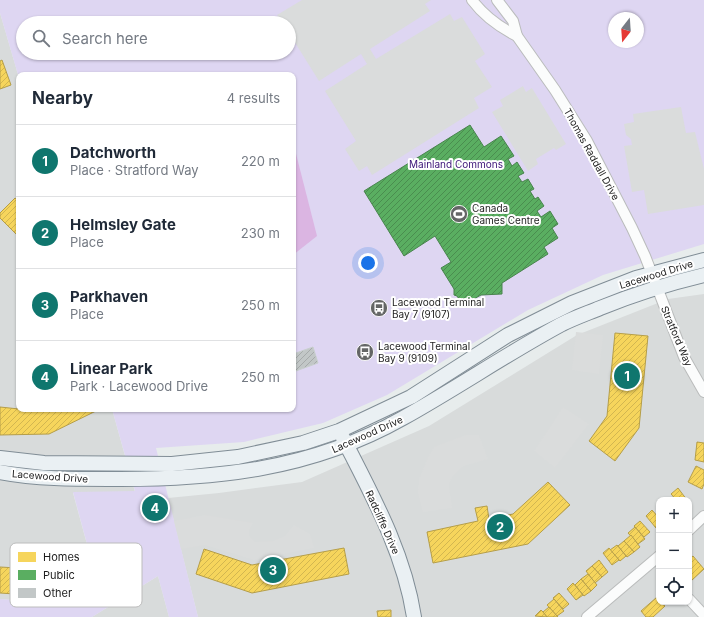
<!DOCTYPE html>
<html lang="en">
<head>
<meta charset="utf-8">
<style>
	body { margin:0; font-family:Inter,sans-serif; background:#f6f6f7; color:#1f2937 }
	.controls { position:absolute; right:12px; bottom:12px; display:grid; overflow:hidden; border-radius:8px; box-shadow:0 1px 3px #0004 }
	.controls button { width:36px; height:36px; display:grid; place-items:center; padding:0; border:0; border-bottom:1px solid #e0e1e3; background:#fff; color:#1f2937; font:20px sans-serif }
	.compass { position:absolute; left:608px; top:12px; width:36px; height:36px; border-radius:50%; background:#fff; box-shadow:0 1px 3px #0004; rotate:197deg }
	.you { position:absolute; left:368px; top:263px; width:14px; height:14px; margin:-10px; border:3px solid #fff; border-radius:50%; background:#1a73e8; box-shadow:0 0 0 6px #1a73e833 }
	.badge { display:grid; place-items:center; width:26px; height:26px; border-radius:50%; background:#0f766e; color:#fff; font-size:13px; font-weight:700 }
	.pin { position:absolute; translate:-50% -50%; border:2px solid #fff; box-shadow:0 1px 4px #0006 }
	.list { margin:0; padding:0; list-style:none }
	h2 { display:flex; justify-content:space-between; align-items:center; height:52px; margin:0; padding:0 16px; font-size:17px }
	h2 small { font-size:13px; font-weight:400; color:#747a83 }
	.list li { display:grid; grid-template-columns:26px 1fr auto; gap:12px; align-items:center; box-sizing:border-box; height:72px; padding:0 16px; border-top:1px solid #e0e1e3 }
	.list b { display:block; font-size:15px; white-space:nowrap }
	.list p { margin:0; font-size:13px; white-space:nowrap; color:#747a83 }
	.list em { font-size:13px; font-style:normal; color:#747a83 }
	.icon { flex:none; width:22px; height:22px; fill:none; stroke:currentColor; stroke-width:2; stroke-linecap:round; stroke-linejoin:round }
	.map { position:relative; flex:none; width:704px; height:617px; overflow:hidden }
	.search { position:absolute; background:#fff; box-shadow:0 1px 3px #0004; left:16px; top:16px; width:280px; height:44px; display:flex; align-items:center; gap:10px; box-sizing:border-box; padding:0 14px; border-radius:22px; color:#747a83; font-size:15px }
	.panel { position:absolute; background:#fff; box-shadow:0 1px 3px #0004; left:16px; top:72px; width:280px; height:340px; border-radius:8px }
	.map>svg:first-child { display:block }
	.residential { fill:#d8dbdb; fill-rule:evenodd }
	.park { fill:#ded6f2; fill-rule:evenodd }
	.pitch { fill:#dbb5e2 }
	.parking { fill:#dadcdc }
	.homes { fill:url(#homes-hatch); stroke:#b59e49 }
	.public { fill:url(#public-hatch); stroke:#48834d }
	.building { fill:url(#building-hatch); stroke:#c8cfce }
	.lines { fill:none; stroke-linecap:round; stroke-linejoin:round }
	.street-casing { stroke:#babcbc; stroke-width:12 }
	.secondary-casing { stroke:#808d96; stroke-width:16 }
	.street { stroke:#fbfcfc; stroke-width:10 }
	.secondary { stroke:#eaf0f3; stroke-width:14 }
	.labels { text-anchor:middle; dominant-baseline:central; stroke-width:4; stroke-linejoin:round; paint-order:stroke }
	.street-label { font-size:10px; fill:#1e1e1e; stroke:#fff }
	.park-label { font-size:10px; fill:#391276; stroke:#fff }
	.poi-label { font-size:10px; fill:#1e1e1e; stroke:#fff; text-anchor:start }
	.key { fill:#fff; stroke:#bcbcbc; stroke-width:1 }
	.key-label { font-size:11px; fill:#1e1e1e }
</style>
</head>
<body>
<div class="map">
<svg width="704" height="617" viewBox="0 0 704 617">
	<defs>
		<pattern id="homes-hatch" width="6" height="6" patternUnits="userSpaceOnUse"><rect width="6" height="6" fill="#f6d55c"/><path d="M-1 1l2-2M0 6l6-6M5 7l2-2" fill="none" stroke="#d2b650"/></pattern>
		<pattern id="public-hatch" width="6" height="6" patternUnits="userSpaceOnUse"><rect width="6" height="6" fill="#5aae61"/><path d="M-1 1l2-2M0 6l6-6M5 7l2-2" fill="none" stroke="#4a8d4f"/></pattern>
		<pattern id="building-hatch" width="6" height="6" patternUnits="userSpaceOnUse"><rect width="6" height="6" fill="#c2c7c7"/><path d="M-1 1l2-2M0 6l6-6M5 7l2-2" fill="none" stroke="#a6aaaa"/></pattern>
	</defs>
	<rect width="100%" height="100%" fill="#e7ecec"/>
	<g class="residential">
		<polygon points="0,13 19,78 19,409 112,409 135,492 73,493 97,581 41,602 0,599"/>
		<path d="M704,294V617H198L168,498L219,493L302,482L429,426L577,335L668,299ZM659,500H689V602H659Z"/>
		<polygon points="158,576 169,617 92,617"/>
	</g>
	<path class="park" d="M0,0H704V244L603,275L528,310L387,395L323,423L244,442L156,448L198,617H169L158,576L92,617H0V599L41,602L97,581L73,492L135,491L112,409H293V75H19V78L0,13ZM614,18H638V42H614ZM23,23H289V53H23Z"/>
	<polygon class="pitch" points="293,142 317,236 293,255"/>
	<g class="parking">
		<polygon points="302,0 431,0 425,4 430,11 370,49 376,59 450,14 454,21 462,17 485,54 475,61 492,87 474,98 479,108 372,175 367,166 359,171 345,149 356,141 325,91 367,64 361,54 319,81 289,33 289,23 283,23 277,15"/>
		<polygon points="523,86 526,92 532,88 566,144 556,150 554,148 536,159 538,164 528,171 492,112 503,106 500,100"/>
		<polygon points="681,107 686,133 695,132 704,169 704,205 648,214 644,190 632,192 624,146 632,145 631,139 626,135 624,124 634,122 633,114"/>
		<polygon points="576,332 603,335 599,374 572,370"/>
		<polygon points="563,407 589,424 555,468 534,451"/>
		<polygon points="466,435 479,435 488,459 464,466 452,477 449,485 452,508 423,512 418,492 419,479 428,457 434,447"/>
		<polygon points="205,515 253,523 249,530 249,536 255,542 273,541 285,536 294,525 310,534 314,548 254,560 205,545 181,549 174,521"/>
	</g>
	<g class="homes">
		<polygon points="2,60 11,85 0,89 0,61"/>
		<polygon points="15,198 19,201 19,237 0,218 0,213"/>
		<polygon points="615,333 648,336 639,428 615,461 589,441 607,416"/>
		<polygon points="0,407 19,409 100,409 49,434 0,435"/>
		<polygon points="697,442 704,443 704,462 695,460"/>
		<polygon points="696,466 704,470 704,484 702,489 688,482"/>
		<polygon points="548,482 570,505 528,544 433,563 427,532 478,521 475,508 487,506 489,519 513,514"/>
		<polygon points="678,488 687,500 676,500 672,495 671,494"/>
		<polygon points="652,510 659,518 659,525 656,528 646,516"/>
		<polygon points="640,521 650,532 644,537 634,526"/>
		<polygon points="635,527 645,539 638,544 628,533"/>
		<polygon points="631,535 640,547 634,552 624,541"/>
		<polygon points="624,541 634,552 627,557 618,546"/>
		<polygon points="617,545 626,556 620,561 610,550"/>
		<polygon points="344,548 349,574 252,593 196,574 204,549 252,565"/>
		<polygon points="609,548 619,560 612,565 603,553"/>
		<polygon points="75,551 87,576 44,596 0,593 0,567 35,569"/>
		<polygon points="693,556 704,569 691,581 689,578 689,559"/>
		<polygon points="599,560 608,572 602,577 592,566"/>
		<polygon points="592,566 602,577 595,583 586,571"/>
		<polygon points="588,574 597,585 591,591 581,579"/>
		<polygon points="581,579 591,591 584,596 575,585"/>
		<polygon points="573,583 583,595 576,600 567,589"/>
		<polygon points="559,593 569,604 563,609 553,598"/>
		<polygon points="657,597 659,602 665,606 653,617 646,617 641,611"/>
		<polygon points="554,599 564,611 557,616 547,605"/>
		<polygon points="549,607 557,616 558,617 547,617 543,612"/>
		<polygon points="391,610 391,617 378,617 377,611"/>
		<polygon points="541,610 543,612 547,617 535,616"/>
	</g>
	<polygon class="public" points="470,125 484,147 501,136 514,156 508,159 512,166 517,162 524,173 518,176 522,182 528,179 534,189 530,191 535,199 538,197 544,206 537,211 541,217 550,211 558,224 552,228 558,238 544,247 548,254 502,283 502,294 481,295 463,305 457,296 454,295 454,289 441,268 451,262 435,236 404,256 364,191"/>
	<polygon class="building" points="313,347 318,363 293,372 293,354"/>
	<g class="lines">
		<defs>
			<g id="street">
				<path d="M472,0C484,16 499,27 517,36L555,90L587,141L632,228L645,256L684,357L704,392"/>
				<polyline points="497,0 513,21 517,36"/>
				<polyline points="689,530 704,516"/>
				<polyline points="689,599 704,615"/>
				<polyline points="587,617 659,556"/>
			</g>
			<g id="secondary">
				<path d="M343,438C372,495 404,552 414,617"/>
				<polyline points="0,458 44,463 172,464 238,457 303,443 339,431 411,397 508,335 572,303 636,278 704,260"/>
				<path d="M0,472C36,479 73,479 109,479C213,480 311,470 403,418C457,388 508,353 562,324C574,318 588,313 600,308C637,293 666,284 704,275"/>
			</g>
		</defs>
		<use href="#street" class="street-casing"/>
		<use href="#secondary" class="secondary-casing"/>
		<use href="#street" class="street"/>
		<use href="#secondary" class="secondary"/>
	</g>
	<defs>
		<symbol id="stadium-disc" viewBox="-11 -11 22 22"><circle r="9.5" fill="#646666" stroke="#fff"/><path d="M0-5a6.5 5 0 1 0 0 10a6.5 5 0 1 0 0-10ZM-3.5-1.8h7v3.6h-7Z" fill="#fff"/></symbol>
		<symbol id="bus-disc" viewBox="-11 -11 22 22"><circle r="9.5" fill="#646666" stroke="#fff"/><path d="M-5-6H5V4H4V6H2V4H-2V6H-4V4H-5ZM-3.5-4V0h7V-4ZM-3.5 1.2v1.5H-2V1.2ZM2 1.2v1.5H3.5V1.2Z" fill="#fff"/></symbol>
	</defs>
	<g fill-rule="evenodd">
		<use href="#stadium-disc" x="449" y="204" width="20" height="20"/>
		<use href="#bus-disc" x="369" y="298" width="20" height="20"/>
		<use href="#bus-disc" x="355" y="342" width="20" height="20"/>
	</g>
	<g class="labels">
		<g class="street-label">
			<text transform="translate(592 154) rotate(61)">Thomas Raddall Drive</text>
			<text transform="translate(656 274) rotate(-17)">Lacewood Drive</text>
			<text transform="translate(677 336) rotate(67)">Stratford Way</text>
			<text transform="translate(367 434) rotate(-24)">Lacewood Drive</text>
			<text transform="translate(50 476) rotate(4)">Lacewood Drive</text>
			<text transform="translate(383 522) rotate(66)">Radcliffe Drive</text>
		</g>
		<g class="park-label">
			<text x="456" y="164">Mainland Commons</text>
		</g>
		<g class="poi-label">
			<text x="472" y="208">Canada<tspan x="472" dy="12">Games Centre</tspan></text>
			<text x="392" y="302">Lacewood Terminal<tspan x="392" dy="12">Bay 7 (9107)</tspan></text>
			<text x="378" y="346">Lacewood Terminal<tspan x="378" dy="12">Bay 9 (9109)</tspan></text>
		</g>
	</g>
	<rect x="10" y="543" width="132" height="64" rx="6" class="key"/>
	<rect x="18" y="552" width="18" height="10" fill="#f6d55c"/>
	<rect x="18" y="570" width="18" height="10" fill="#5aae61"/>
	<rect x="18" y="588" width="18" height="10" fill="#c2c7c7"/>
	<g class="key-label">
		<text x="43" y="561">Homes</text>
		<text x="43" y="579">Public</text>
		<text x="43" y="597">Other</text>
	</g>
</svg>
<div class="controls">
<button>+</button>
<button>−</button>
<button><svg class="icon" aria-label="locate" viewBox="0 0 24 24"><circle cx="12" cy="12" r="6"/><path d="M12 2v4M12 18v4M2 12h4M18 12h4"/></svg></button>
</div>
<svg class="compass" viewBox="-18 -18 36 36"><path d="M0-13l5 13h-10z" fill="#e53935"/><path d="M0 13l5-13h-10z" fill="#747a83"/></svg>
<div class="you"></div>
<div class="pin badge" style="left:627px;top:376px">1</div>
<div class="pin badge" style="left:500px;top:527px">2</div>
<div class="pin badge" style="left:273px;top:570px">3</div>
<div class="pin badge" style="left:155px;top:508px">4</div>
<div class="search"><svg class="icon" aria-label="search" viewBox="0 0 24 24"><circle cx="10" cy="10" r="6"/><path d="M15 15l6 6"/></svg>Search here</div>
<section class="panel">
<h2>Nearby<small>4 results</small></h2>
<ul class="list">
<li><span class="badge">1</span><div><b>Datchworth</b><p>Place · Stratford Way</p></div><em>220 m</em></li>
<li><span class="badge">2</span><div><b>Helmsley Gate</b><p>Place</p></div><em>230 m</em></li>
<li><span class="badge">3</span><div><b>Parkhaven</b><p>Place</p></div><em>250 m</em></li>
<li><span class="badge">4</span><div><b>Linear Park</b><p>Park · Lacewood Drive</p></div><em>250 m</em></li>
</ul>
</section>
</div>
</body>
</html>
